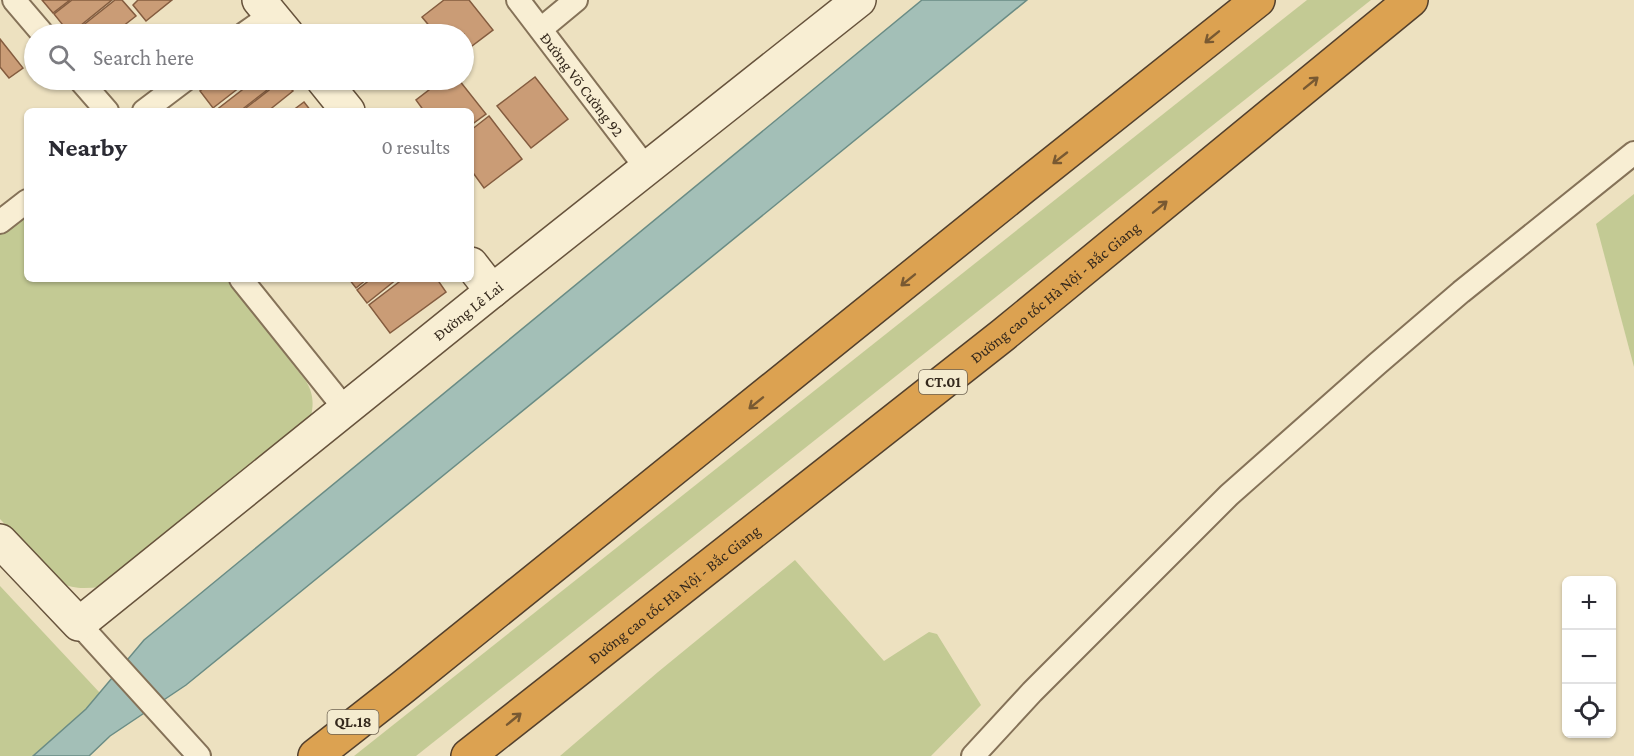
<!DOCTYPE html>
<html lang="en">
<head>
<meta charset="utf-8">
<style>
	body { margin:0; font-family:"Crimson Pro",serif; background:#f7f7f7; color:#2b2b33 }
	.controls { position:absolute; right:18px; bottom:18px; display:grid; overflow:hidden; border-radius:9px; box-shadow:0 2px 4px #0004 }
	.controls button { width:54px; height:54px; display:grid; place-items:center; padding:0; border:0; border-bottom:2px solid #e1e1e2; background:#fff; color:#2b2b33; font:30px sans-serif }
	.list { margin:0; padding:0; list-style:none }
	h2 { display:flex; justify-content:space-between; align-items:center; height:78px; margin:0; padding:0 24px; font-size:26px }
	h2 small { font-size:20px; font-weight:400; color:#7c7c81 }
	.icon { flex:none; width:33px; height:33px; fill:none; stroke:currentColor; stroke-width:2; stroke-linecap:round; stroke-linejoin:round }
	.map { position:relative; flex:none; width:1634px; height:756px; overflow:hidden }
	.search { position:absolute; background:#fff; box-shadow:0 2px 4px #0004; left:24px; top:24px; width:450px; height:66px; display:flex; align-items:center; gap:15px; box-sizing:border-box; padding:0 21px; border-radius:33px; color:#7c7c81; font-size:22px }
	.panel { position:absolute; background:#fff; box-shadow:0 2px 4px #0004; left:24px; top:108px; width:450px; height:174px; border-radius:9px }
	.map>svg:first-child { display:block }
	.green { fill:#c3ca94 }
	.water { fill:#a3bfb7; stroke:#6a8c85; stroke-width:1.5 }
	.building { fill:#ca9c76; stroke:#845c3f; stroke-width:1.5 }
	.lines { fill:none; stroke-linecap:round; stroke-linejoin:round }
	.street-casing { stroke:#857258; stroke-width:26 }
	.secondary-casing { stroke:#67533c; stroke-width:36 }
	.highway-casing { stroke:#53402d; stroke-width:36 }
	.street { stroke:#f8eed3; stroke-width:22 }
	.secondary { stroke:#f8eed3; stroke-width:33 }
	.highway { stroke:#dca251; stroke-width:33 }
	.oneway { stroke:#785932 }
	.labels { text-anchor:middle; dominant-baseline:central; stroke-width:5; stroke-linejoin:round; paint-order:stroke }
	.shield { fill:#f4ebcf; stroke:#6e6352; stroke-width:1.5 }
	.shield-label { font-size:15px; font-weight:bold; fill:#35291d }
	.street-label { font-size:16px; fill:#35291d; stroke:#f4ebcf }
</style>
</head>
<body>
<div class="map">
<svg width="1634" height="756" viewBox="0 0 1634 756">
	<rect width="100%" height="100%" fill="#ede1c0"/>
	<g class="green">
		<polygon points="1307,0 1371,0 416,756 354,756"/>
		<polygon points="1634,194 1634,367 1596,224"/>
		<path d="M27,213V279H226L306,381C313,393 314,403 311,416L101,587C87,588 73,590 60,582L0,519V234Z"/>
		<polygon points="795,560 884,661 929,632 937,634 981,705 931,756 560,756 658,672"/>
		<polygon points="0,586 100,693 86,709 33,756 0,756"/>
	</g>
	<polygon class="water" points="922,0 1027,0 186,685 110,736 89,756 33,756 86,709 144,640"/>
	<g class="building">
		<polygon points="42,0 70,0 53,13"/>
		<polygon points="72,0 112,0 70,34 54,14"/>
		<polygon points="115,0 122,0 136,16 113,34 72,34"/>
		<polygon points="138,0 172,0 146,21 133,5"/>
		<polygon points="444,0 469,0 493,30 464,52 464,34 436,34 422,17"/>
		<polygon points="0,39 23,68 9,78 0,67"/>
		<polygon points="535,77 568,119 531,148 497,106"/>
		<polygon points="215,80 249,80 213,108 200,91"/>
		<polygon points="255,80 280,80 240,111 215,111"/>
		<polygon points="282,80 293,91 268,111 242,111"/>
		<polygon points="442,80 459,80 486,114 471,125 471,111 424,111 416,100"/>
		<polygon points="304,102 311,111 292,111"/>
		<polygon points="489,116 522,159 484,188 471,170 471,130"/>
		<polygon points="349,279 367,279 356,288"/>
		<polygon points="371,279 397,279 367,303 357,290"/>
		<polygon points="403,279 437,279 446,292 390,333 369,305"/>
	</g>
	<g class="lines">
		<defs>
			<g id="street">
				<polyline points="14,0 43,34"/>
				<path id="s1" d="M518,0L647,169"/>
				<polyline points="541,29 576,0"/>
				<polyline points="244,34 271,15"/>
				<polyline points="80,80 107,111"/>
				<polyline points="144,111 185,80"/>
				<polyline points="0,222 27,201"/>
				<polyline points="241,279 346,410"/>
				<polyline points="79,624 199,756"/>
				<polyline points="973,756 1032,692 1229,495 1377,364 1461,292 1634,153"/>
			</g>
			<g id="secondary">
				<polyline points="259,0 287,34"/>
				<polyline points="323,80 348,111"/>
				<polyline points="471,264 492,291"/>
				<path id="s2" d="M0,541L79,624L492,291L859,0"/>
			</g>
			<g id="highway">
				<polyline points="315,756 403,687 1022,188 1258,0"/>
				<path id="s3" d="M468,756L1003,335L1411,0"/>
			</g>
		</defs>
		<use href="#street" class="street-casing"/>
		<use href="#secondary" class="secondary-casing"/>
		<use href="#highway" class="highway-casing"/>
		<use href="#street" class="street"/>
		<use href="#secondary" class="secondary"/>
		<use href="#highway" class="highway"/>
	</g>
	<defs><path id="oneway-shaft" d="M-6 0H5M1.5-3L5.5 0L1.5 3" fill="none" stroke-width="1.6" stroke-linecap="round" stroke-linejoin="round" transform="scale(1.5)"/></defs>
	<g class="oneway">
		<use href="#oneway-shaft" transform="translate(1212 37) rotate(141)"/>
		<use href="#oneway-shaft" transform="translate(1311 83) rotate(-39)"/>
		<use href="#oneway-shaft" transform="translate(1060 158) rotate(142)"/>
		<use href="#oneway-shaft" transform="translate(1160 207) rotate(-39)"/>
		<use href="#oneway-shaft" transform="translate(908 280) rotate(141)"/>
		<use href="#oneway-shaft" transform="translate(756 403) rotate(141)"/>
		<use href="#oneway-shaft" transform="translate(514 719) rotate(-39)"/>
	</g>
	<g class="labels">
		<g class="shield">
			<rect x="919" y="370" width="48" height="24" rx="4.5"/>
			<rect x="327.5" y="710" width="51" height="24" rx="4.5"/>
		</g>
		<g class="shield-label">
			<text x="943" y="382">CT.01</text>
			<text x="353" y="722">QL.18</text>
		</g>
		<g class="street-label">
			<text stroke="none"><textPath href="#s1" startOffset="106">Đường Võ Cường 92</textPath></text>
			<text stroke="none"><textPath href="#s3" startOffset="748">Đường cao tốc Hà Nội - Bắc Giang</textPath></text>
			<text stroke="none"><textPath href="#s2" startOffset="614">Đường Lê Lai</textPath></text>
			<text stroke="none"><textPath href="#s3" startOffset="262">Đường cao tốc Hà Nội - Bắc Giang</textPath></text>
		</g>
	</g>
</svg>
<div class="controls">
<button>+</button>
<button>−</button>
<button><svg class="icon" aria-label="locate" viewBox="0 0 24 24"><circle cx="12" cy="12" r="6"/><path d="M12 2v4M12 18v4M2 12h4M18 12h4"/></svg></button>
</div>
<div class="search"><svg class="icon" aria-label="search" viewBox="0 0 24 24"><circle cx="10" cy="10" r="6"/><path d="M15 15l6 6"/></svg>Search here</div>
<section class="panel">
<h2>Nearby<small>0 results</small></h2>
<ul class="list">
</ul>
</section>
</div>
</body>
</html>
